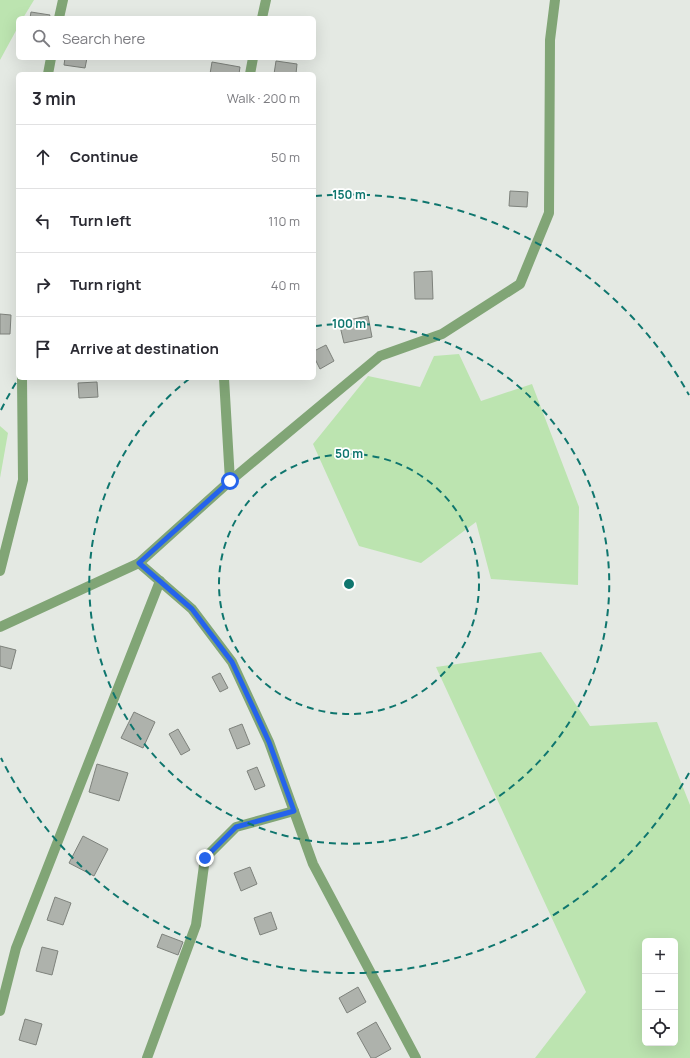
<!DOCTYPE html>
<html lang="en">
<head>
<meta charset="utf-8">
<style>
	body { margin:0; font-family:Manrope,sans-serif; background:#f7f7f7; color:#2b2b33 }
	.controls { position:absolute; right:12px; bottom:12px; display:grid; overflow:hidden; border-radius:6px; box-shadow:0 4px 16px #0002 }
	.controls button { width:36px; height:36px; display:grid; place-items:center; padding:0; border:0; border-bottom:1px solid #e1e1e2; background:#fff; color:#2b2b33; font:20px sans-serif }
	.stop { position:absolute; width:12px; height:12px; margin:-9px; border:3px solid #2563eb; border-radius:50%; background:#fff }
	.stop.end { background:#2563eb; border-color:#fff; box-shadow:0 1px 4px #0008 }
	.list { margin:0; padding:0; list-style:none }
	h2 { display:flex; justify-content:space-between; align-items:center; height:52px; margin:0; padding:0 16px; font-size:17px }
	h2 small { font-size:13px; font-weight:400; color:#7c7c81 }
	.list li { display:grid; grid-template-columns:26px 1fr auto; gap:12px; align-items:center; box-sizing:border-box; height:64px; padding:0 16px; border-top:1px solid #e1e1e2 }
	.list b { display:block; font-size:15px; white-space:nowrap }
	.list em { font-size:13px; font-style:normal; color:#7c7c81 }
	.icon { flex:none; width:22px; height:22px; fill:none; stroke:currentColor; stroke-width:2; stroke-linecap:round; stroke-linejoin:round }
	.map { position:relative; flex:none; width:690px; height:1058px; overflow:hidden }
	.search { position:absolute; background:#fff; box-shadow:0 4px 16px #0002; left:16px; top:16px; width:300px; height:44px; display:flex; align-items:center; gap:10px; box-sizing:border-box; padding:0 14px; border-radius:6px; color:#7c7c81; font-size:15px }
	.panel { position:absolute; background:#fff; box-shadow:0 4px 16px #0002; left:16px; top:72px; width:300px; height:308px; border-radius:6px }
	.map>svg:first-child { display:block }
	.green { fill:#bce4b0; fill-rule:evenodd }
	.building { fill:#aeb2ac; stroke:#7e827c }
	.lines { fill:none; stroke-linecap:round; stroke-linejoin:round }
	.minor { stroke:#81a576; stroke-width:10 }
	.route { stroke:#2563eb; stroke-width:5 }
	.ring { fill:none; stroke:#0f766e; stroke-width:2; stroke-dasharray:7 5 }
	.centre { fill:#0f766e; stroke:#fff; stroke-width:2 }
	.ring-label { font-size:12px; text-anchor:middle; font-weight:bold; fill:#0f766e; stroke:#fff; stroke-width:3.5; stroke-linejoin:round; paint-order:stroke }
</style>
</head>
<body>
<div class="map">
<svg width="690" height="1058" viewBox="0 0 690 1058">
	<rect width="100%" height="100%" fill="#e4e9e3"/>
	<g class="green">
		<polygon points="0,0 34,0 23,18 18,18 18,27 0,60"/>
		<polygon points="459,354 481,401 532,384 579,507 578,585 491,579 476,522 421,563 359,546 313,444 368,376 420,387 434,356"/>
		<polygon points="0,426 8,433 0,478"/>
		<path d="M541,652L590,726L657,722L690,805V1058H535L586,992L436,667ZM645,941H675V1043H645Z"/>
	</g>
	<g class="building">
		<polygon points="31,12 50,15 49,18 30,18"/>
		<polygon points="65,58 87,58 85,68 64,65"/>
		<polygon points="276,61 297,64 296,74 274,74"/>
		<polygon points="212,62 240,67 239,74 210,74"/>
		<polygon points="510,191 528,192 527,207 509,206"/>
		<polygon points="432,271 433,299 415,299 414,272"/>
		<polygon points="0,314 11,315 10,334 0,334"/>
		<polygon points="368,316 372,337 344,343 339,322"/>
		<polygon points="326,345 334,361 320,369 314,357 314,351"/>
		<polygon points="97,382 98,397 79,398 78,383"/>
		<polygon points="0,646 16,650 11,669 0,666"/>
		<polygon points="220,673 228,688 220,692 212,677"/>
		<polygon points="134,712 155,722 143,748 121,738"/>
		<polygon points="242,724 250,744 237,749 229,729"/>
		<polygon points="178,729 190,750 181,755 169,734"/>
		<polygon points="97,764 128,773 119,801 89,792"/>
		<polygon points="257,767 265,786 255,790 247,771"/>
		<polygon points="83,836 108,849 94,876 69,863"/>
		<polygon points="250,867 257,884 241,891 234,873"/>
		<polygon points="55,897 71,903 63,925 47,920"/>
		<polygon points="271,912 277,929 260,935 254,918"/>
		<polygon points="162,934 183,942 178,955 157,947"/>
		<polygon points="42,947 58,951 52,975 36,971"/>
		<polygon points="358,987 366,1002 347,1013 339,998"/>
		<polygon points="25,1019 42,1024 36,1045 19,1040"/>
		<polygon points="376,1022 391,1049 375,1058 371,1058 357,1033"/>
	</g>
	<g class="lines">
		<g class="minor">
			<polyline points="59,18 63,0"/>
			<polyline points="262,18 266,0"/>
			<polyline points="48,74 51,58"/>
			<polyline points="250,74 253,58"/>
			<polyline points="224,378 230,481"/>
			<polyline points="139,563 192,609 232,662 269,742 313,864 416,1058"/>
			<polyline points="0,571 23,480 22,378"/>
			<polyline points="0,627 139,563 230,481 380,356 442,334 520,284 549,213 550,40 555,0"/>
			<polyline points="0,1011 16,948 160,581"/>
			<polyline points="147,1058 196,925 205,858 236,827 294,811"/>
		</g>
	</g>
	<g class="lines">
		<polyline class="route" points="205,858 236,827 294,811 269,742 232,662 192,609 139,563 230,481"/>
	</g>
	<g class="ring">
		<circle cx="349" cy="584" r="130"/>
		<path d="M315 326A260 260 0 1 1 189 379"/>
		<path d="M689 773A389 389 0 0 1 1 758M1 410A389 389 0 0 1 17 381M315 196A389 389 0 0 1 689 395"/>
	</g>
	<circle cx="349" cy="584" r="6" class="centre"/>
	<g class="ring-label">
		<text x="349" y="199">150 m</text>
		<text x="349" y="328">100 m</text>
		<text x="349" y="458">50 m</text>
	</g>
</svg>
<div class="controls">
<button>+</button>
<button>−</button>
<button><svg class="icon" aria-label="locate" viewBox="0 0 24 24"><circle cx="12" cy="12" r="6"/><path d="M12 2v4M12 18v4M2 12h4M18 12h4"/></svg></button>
</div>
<div class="stop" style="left:230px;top:481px"></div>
<div class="stop end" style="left:205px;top:858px"></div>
<div class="search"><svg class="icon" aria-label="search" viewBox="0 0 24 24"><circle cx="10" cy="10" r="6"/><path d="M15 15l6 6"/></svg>Search here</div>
<section class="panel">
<h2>3 min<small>Walk · 200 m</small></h2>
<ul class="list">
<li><svg class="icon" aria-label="ahead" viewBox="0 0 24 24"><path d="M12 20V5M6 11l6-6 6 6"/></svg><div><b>Continue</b></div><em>50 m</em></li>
<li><svg class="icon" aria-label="left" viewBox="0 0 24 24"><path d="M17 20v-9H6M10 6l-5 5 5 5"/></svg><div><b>Turn left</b></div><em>110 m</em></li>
<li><svg class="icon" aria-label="right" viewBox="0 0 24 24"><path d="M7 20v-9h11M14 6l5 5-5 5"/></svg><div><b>Turn right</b></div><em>40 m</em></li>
<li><svg class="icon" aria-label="arrive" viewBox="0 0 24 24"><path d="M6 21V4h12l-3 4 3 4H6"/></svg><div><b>Arrive at destination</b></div></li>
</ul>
</section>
</div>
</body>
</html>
